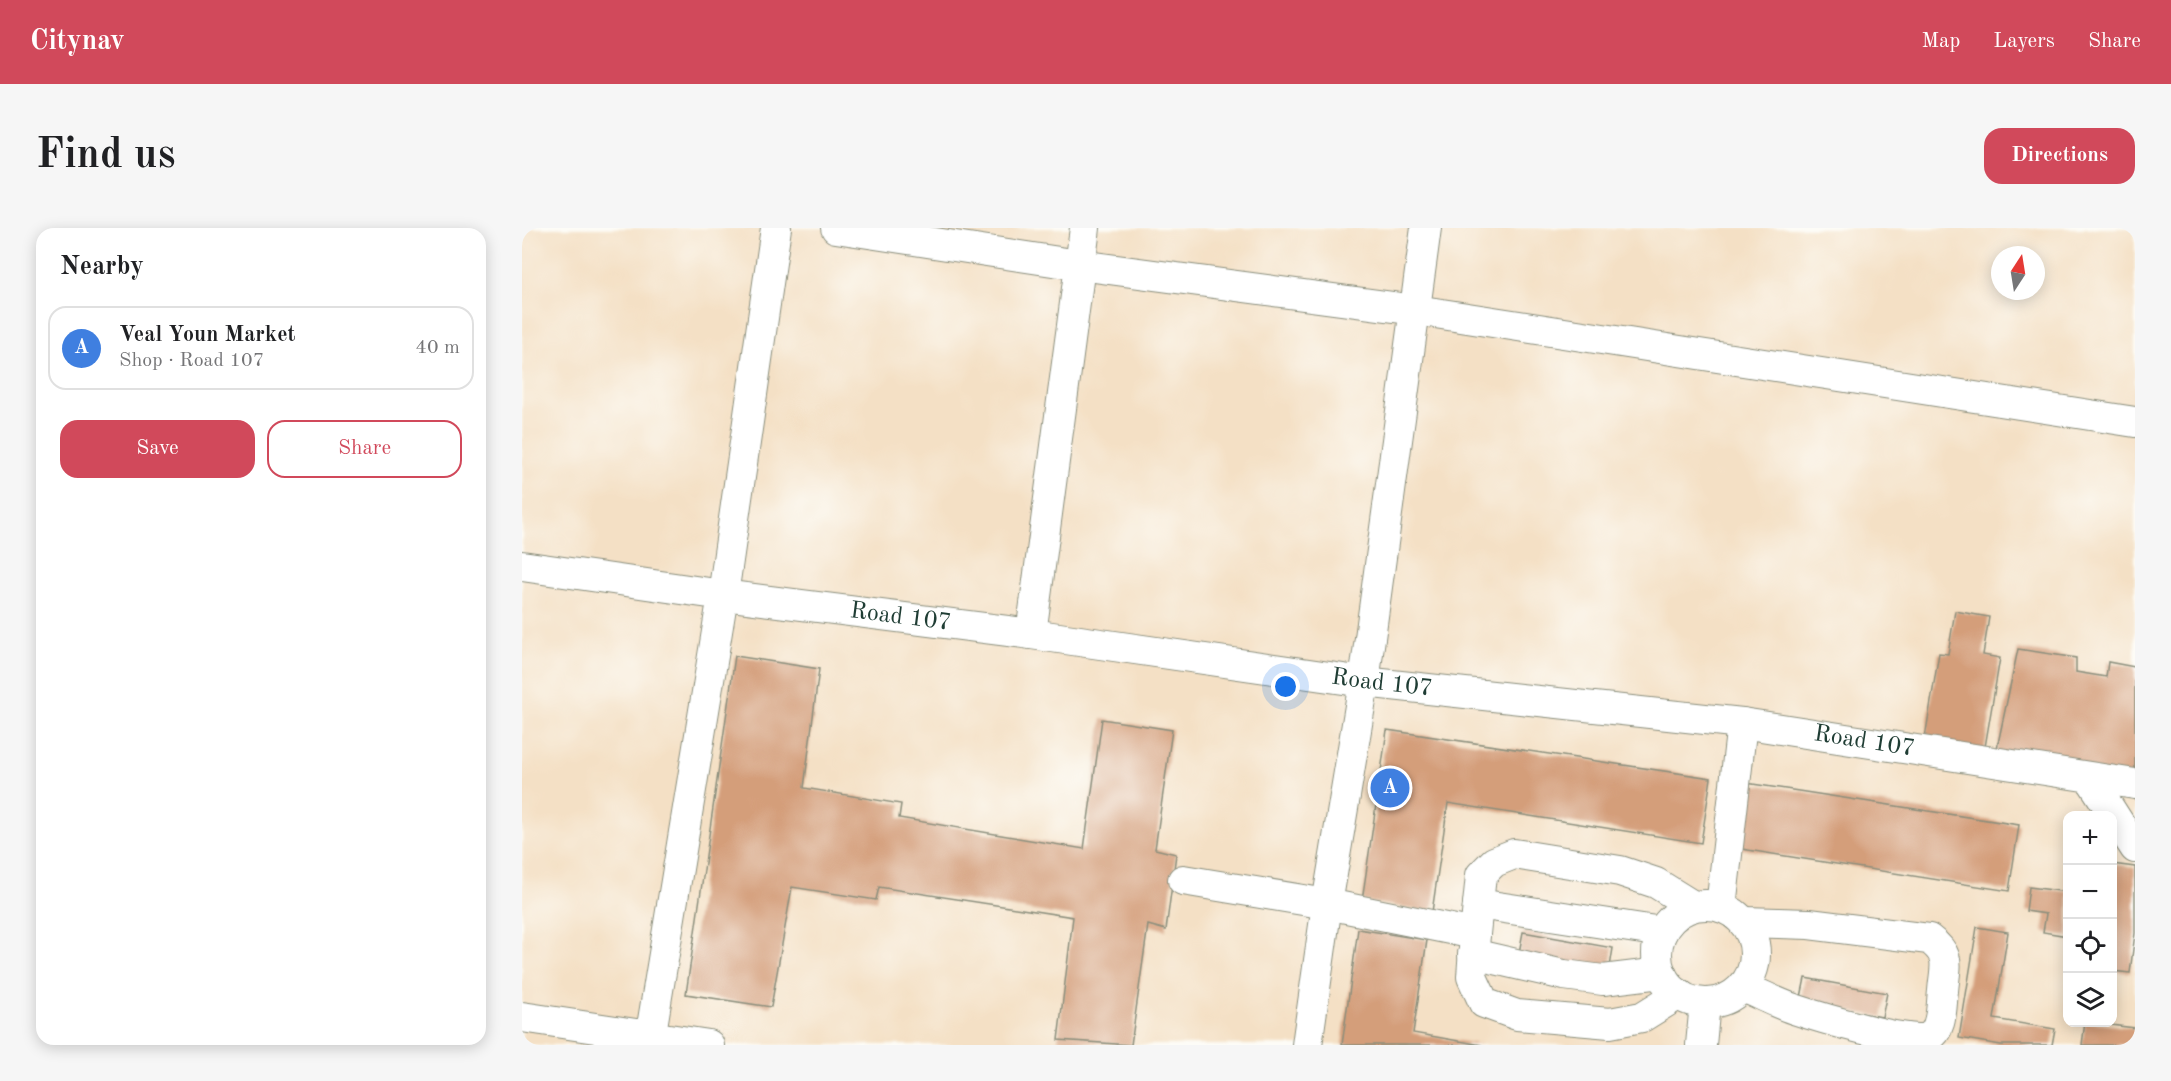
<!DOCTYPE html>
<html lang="en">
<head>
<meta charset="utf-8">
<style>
	body { margin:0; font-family:"Old Standard TT",serif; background:#f6f6f6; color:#202124 }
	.controls { position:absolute; right:18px; bottom:18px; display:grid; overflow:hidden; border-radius:12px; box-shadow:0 3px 15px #0003 }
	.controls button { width:54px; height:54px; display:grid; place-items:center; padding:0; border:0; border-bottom:2px solid #e0e0e0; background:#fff; color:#202124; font:30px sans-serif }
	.compass { position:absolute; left:1469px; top:18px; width:54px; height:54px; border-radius:50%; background:#fff; box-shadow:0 3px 15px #0003; rotate:12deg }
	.you { position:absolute; left:764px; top:459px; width:21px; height:21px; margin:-15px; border:4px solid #fff; border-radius:50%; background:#1a73e8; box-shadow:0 0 0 9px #1a73e833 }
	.badge { display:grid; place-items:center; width:39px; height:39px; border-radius:50%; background:#d1495b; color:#fff; font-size:20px; font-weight:700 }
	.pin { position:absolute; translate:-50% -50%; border:3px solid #fff; box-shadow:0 2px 6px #0006 }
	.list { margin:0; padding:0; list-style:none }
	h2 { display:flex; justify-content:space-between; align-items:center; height:78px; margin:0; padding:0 24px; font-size:26px }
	h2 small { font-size:20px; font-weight:400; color:#757577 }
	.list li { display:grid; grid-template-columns:39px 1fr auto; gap:18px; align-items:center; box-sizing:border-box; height:84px; margin:0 12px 12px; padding:0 12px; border:2px solid #e0e0e0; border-radius:18px }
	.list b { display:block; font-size:22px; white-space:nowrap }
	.list p { margin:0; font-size:20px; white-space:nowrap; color:#757577 }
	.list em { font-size:20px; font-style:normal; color:#757577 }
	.actions { display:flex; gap:12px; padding:18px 24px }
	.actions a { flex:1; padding:14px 0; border:2px solid #d1495b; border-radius:18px; text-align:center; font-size:21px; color:#d1495b }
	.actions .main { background:#d1495b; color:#fff }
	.icon { flex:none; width:33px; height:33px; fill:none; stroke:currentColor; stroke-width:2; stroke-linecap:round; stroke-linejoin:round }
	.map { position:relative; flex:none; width:1613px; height:817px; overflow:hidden; border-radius:18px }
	header { display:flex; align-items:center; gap:36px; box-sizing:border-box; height:84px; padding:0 30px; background:#d1495b; color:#fff }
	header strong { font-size:28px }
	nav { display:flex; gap:33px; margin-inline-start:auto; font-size:21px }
	.intro { display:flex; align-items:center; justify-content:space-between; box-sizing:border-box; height:144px; padding:0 36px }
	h1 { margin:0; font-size:42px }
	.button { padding:15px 27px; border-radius:18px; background:#d1495b; color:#fff; font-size:21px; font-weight:700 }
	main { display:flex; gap:36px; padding:0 36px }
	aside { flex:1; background:#fff; border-radius:18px; box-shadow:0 3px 15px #0003 }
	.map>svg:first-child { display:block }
	.building { fill:#d49e7a }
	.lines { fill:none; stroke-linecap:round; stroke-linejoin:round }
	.minor-casing { stroke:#8a8e7c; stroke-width:32 }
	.minor { stroke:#fff; stroke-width:30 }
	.labels { text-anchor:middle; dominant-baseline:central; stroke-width:4.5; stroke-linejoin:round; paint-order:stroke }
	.street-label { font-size:24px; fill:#1f3d34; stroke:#fdfcf7 }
</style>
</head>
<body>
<header>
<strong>Citynav</strong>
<nav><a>Map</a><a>Layers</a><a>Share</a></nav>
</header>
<div class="intro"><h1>Find us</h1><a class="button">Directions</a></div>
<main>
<aside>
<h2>Nearby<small></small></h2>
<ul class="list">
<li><span class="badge" style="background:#3f7fe0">A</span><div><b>Veal Youn Market</b><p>Shop · Road 107</p></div><em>40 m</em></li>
</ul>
<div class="actions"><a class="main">Save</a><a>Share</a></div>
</aside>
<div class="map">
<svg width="1613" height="817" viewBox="0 0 1613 817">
	<rect width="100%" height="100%" fill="#fdfcf7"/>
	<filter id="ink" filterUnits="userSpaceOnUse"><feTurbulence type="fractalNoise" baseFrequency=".0167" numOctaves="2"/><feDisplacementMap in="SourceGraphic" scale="12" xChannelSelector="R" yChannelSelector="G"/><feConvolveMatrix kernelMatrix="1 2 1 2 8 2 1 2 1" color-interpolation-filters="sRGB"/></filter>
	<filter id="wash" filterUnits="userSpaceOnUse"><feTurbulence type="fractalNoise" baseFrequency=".008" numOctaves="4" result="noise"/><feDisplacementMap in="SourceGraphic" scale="24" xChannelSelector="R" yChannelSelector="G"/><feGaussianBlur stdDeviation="1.35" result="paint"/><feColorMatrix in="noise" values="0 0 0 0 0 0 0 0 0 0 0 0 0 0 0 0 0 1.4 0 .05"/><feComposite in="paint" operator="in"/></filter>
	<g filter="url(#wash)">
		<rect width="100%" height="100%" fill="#f4e0c5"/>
		<g id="blocks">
			<g class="building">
				<polygon points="1433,383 1467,389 1461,427 1478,430 1462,525 1402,516 1417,425 1426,426"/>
				<polygon points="1496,421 1554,430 1554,444 1584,449 1586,434 1613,439 1613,552 1474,525"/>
				<polygon points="213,428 297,441 282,560 379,576 377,590 562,621 580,491 650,502 633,621 654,626 644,702 626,697 609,817 536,812 551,689 357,659 354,672 270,659 249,779 164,766"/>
				<polygon points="865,502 1189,550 1179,615 926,575 910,684 840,673"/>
				<polygon points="1224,555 1497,597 1487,663 1213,620"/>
				<polygon points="1590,636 1613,639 1613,705 1608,745 1590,743"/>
				<polygon points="1507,659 1546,664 1546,708 1521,704 1524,686 1504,683"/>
				<polygon points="1455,699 1486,704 1472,791 1533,801 1530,817 1479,817 1437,810"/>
				<polygon points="836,701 905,712 891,805 960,817 820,817"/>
				<polygon points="1001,704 1091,720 1087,745 996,730"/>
				<polygon points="1283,750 1365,765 1360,789 1278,774"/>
				<polygon points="1563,794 1613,800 1613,817 1560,817"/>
			</g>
		</g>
	</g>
	<g filter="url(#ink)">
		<use href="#blocks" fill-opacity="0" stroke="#8a8e7c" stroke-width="1.5"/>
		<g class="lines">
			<defs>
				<g id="minor">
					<polyline points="314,0 557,37 894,82 1613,194"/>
					<path id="s1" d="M0,338L201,367L509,406L842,454L1220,495L1613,556"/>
					<polyline points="509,406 563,0"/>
					<polyline points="1568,550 1613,620"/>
					<polyline points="661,652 805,676 953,706"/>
					<polyline points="956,676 1140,704"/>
					<circle cx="1184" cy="726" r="49"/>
					<polyline points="1199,679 1220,495"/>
					<polyline points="951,726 1042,747 1081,752 1139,745"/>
					<path d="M1221,759C1238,766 1254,775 1272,781C1293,788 1389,817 1406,810C1421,802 1419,778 1421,763C1423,737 1430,728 1407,711L1287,696L1222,694"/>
					<polyline points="1157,766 1120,789 1088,795 995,787 962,775 950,749 953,706 959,647 972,634 992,626 1098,643 1134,655 1171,678"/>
					<polyline points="0,789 187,817"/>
					<polyline points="127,817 201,367 254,0"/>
					<polyline points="785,817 805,676 842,454 904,0"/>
					<polyline points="1179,817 1183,775"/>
				</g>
			</defs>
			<use href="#minor" class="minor-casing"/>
			<use href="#minor" class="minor"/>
		</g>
	</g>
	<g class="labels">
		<g class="street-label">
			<text stroke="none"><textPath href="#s1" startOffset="382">Road 107</textPath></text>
			<text stroke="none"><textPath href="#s1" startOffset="868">Road 107</textPath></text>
			<text stroke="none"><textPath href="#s1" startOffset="1354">Road 107</textPath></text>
		</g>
	</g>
</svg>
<div class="controls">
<button>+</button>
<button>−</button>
<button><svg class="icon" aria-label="locate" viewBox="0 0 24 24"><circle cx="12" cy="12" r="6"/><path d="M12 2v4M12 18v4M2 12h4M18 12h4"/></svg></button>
<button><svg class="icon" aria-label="layers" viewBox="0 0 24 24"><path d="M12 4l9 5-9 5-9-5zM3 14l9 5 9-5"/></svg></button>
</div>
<svg class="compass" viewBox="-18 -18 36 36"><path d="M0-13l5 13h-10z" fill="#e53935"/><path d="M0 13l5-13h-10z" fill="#757577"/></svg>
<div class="you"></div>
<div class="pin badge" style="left:868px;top:560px;background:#3f7fe0">A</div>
</div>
</main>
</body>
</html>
